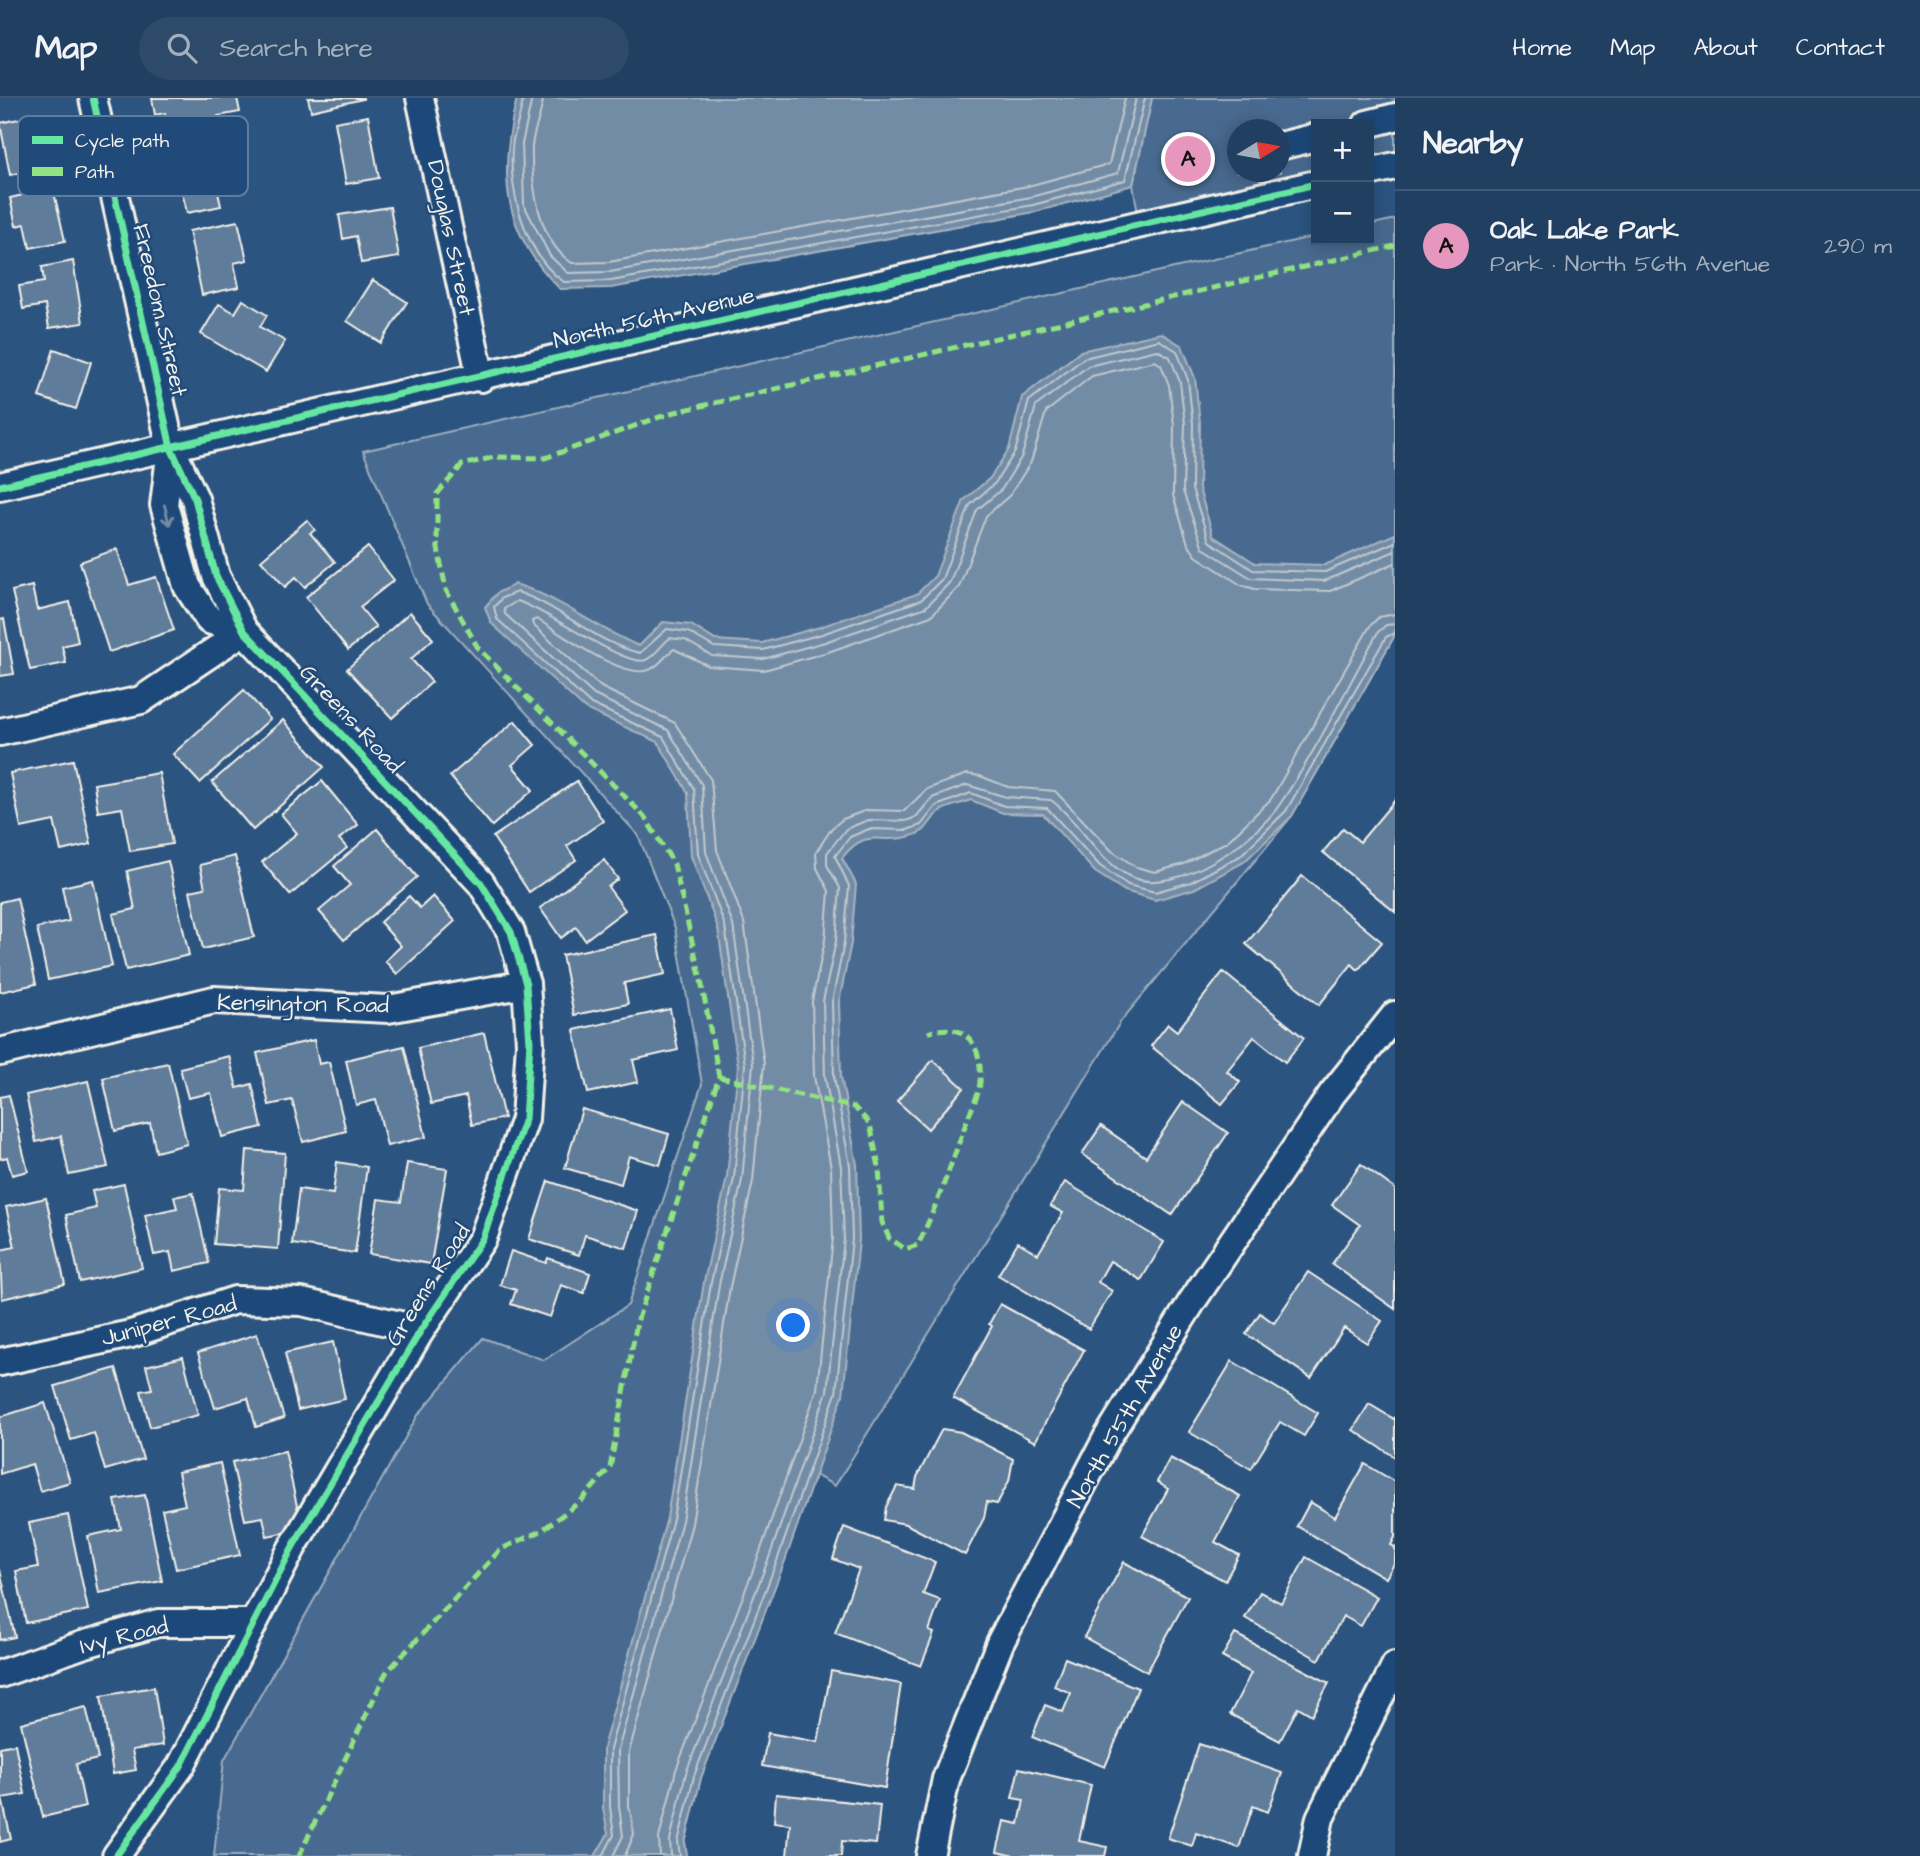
<!DOCTYPE html>
<html lang="en">
<head>
<meta charset="utf-8">
<style>
	body { margin:0; font-family:"Architects Daughter",sans-serif; background:#2d4a6a; color:#f1f3f6 }
	.controls { position:absolute; right:21px; top:21px; display:grid; overflow:hidden; border-radius:0px; box-shadow:0 4px 18px #0003 }
	.controls button { width:63px; height:63px; display:grid; place-items:center; padding:0; border:0; border-bottom:2px solid #3e5876; background:#213f61; color:#f1f3f6; font:35px sans-serif }
	.compass { position:absolute; left:1227px; top:21px; width:63px; height:63px; border-radius:50%; background:#213f61; box-shadow:0 4px 18px #0003; rotate:79deg }
	.you { position:absolute; left:794px; top:1228px; width:24px; height:24px; margin:-18px; border:5px solid #fff; border-radius:50%; background:#1a73e8; box-shadow:0 0 0 10px #1a73e833 }
	.badge { display:grid; place-items:center; width:46px; height:46px; border-radius:50%; background:#e797bd; color:#111; font-size:23px; font-weight:700 }
	.pin { position:absolute; translate:-50% -50%; border:4px solid #fff; box-shadow:0 2px 7px #0006 }
	.list { margin:0; padding:0; list-style:none }
	h2 { display:flex; justify-content:space-between; align-items:center; height:91px; margin:0; padding:0 28px; font-size:30px }
	h2 small { font-size:23px; font-weight:400; color:#a2afbd }
	.list li { display:grid; grid-template-columns:46px 1fr auto; gap:21px; align-items:center; box-sizing:border-box; height:112px; padding:0 28px; border-top:2px solid #3e5876 }
	.list b { display:block; font-size:26px; white-space:nowrap }
	.list p { margin:0; font-size:23px; white-space:nowrap; color:#a2afbd }
	.list em { font-size:23px; font-style:normal; color:#a2afbd }
	.icon { flex:none; width:38px; height:38px; fill:none; stroke:currentColor; stroke-width:2; stroke-linecap:round; stroke-linejoin:round }
	.map { position:relative; flex:none; width:1395px; height:1758px; overflow:hidden }
	header { display:flex; align-items:center; gap:42px; box-sizing:border-box; height:98px; padding:0 35px; background:#213f61; border-bottom:2px solid #3e5876 }
	header strong { font-size:33px }
	nav { display:flex; gap:38px; margin-inline-start:auto; font-size:24px }
	.search { width:490px; height:63px; background:#2d4a6a; display:flex; align-items:center; gap:18px; box-sizing:border-box; padding:0 24px; border-radius:38px; color:#a2afbd; font-size:26px }
	main { display:flex }
	aside { flex:1; background:#213f61 }
	.map>svg:first-child { display:block }
	.green { fill:#496b90; stroke:#9eaebc; stroke-width:2; fill-rule:evenodd }
	.water { fill:#738ca6; stroke:#a7b4c0; stroke-width:2 }
	.lines { fill:none; stroke-linecap:round; stroke-linejoin:round }
	.shore { stroke:#c0c9ce; stroke-width:2 }
	.building { fill:#5e7b9a; stroke:#f4f1e8; stroke-width:2 }
	.minor-casing { stroke:#f4f1e8; stroke-width:32 }
	.minor { stroke:#1f4a7a; stroke-width:26 }
	.quiet { stroke:#91e382; stroke-width:5; stroke-dasharray:10 5; stroke-linecap:butt }
	.cycleway-casing { stroke:#1f4a7a; stroke-width:11 }
	.cycleway { stroke:#66e7a1; stroke-width:7 }
	.oneway { stroke:#748da6 }
	.labels { text-anchor:middle; dominant-baseline:central; stroke-width:5; stroke-linejoin:round; paint-order:stroke }
	.street-label { font-size:23px; fill:#f4f1e8; stroke:#1f4a7a }
	.key { fill:#1f4a7a; stroke:#5f7c9b; stroke-width:2 }
	.key-label { font-size:19px; fill:#f4f1e8 }
</style>
</head>
<body>
<header>
<strong>Map</strong>
<div class="search"><svg class="icon" aria-label="search" viewBox="0 0 24 24"><circle cx="10" cy="10" r="6"/><path d="M15 15l6 6"/></svg>Search here</div>
<nav><a>Home</a><a>Map</a><a>About</a><a>Contact</a></nav>
</header>
<main>
<div class="map">
<svg width="1395" height="1758" viewBox="0 0 1395 1758">
	<rect width="100%" height="100%" fill="#2c5481"/>
	<filter id="ink" filterUnits="userSpaceOnUse"><feTurbulence type="fractalNoise" baseFrequency=".0143" numOctaves="2"/><feDisplacementMap in="SourceGraphic" scale="14" xChannelSelector="R" yChannelSelector="G"/><feConvolveMatrix kernelMatrix="1 2 1 2 8 2 1 2 1" color-interpolation-filters="sRGB"/></filter>
	<g filter="url(#ink)">
		<g class="green">
			<path d="M1152,0H1395V58L1369,64V26H1316V76L1138,116L1133,87ZM1238,32H1280V74H1238Z"/>
			<polygon points="1395,121 1395,537 1292,718 1121,923 835,1388 815,1377 701,1680 685,1745 687,1758 214,1758 224,1662 418,1317 483,1240 544,1262 628,1207 702,986 675,830 638,737 427,506 363,353 1316,138 1316,142 1369,142 1369,127"/>
		</g>
		<g class="water">
			<path d="M517,0H1152L1133,87L1035,114L611,190L560,191C502,134 498,76 517,0Z"/>
			<path d="M1161,235L1182,248L1195,280L1200,325L1199,390L1213,438L1255,465L1325,467L1395,436V537L1292,718L1244,764L1194,791L1155,802L1125,793L1095,774L1043,716L1003,715L971,702C962,706 947,708 939,714C927,724 930,733 911,738C879,748 868,727 842,760L856,786L851,845L839,904L841,978L857,1067L859,1142L843,1297L785,1463L701,1680L685,1745L687,1758H595L608,1736L603,1710V1650L667,1420L704,1184L727,1079L738,968L718,830L691,758L688,695L658,644L585,611L491,525L485,509L497,495L515,486C560,500 596,530 639,548L663,524L691,527L715,542L762,545L820,529L917,496L935,478L964,402L990,380L1009,351L1022,299L1081,253Z"/>
		</g>
		<g class="lines">
			<g class="shore">
				<path d="M523,0C522,14 516,28 513,42C506,87 525,158 564,184L611,183L1033,107L1125,82L1145,0"/>
				<polyline points="532,0 522,46 524,107 550,158 568,175 610,174 1031,99 1118,75 1136,0"/>
				<path d="M543,0C542,17 533,32 532,49C531,86 538,143 572,165L609,164L1028,88L1109,66L1125,0"/>
				<path d="M603,1758L614,1737L610,1709V1651L673,1421L711,1185L734,1080L745,967L725,828L698,756L694,691L663,639L589,605L497,521L494,509L502,500L517,494C561,508 595,545 640,555L667,531L688,534L714,549L763,552L822,536L921,502L942,481L970,407L995,385L1015,354L1029,303L1084,260L1159,242L1177,253L1188,282L1193,326L1192,391L1209,443L1253,472L1325,474L1395,444"/>
				<path d="M613,1758L623,1738L619,1708L618,1652L682,1423L719,1187L742,1082L753,966L733,827L706,754L702,687L668,632L594,597L505,516L504,511L517,503C544,510 626,570 646,562C655,558 662,546 670,540L685,542L712,558L763,561L825,544L926,509L950,484L977,412L1002,391L1022,358L1036,308L1088,268L1157,252L1170,259L1180,284L1185,326L1183,393L1203,450L1251,480L1324,483L1395,453"/>
				<path d="M625,1758L634,1736L629,1707V1654L692,1426L730,1189L753,1083L764,966L744,824L717,752L711,682L675,625L601,589L533,527L532,523L537,521C560,535 623,582 649,572C660,568 665,557 674,551L709,568L764,572L828,554L931,518L959,489L986,418L1010,397L1031,364L1046,314L1092,278L1155,263L1161,267L1169,287L1174,327L1173,397L1188,446L1196,458L1241,487L1255,491L1330,493L1395,465"/>
				<polyline points="660,1758 659,1740 676,1672 760,1454 817,1291 833,1140 831,1070 814,978 812,903 825,842 829,793 817,770 816,754 832,730 843,721 867,712 904,713 927,691 967,676 980,678 1008,689 1055,693 1112,753 1136,769 1155,774 1184,766 1228,743 1271,701 1370,528 1379,519 1395,516"/>
				<path d="M671,1758L670,1742L686,1675L770,1457L827,1293L844,1141L841,1069L825,978L823,903L836,843L840,790L827,767V755L846,731L868,722L906,723L916,719L932,700L967,687L1006,699L1051,702C1081,724 1096,762 1131,779C1176,799 1256,742 1280,706C1317,652 1346,591 1378,534L1386,527L1395,526"/>
				<polyline points="680,1758 678,1744 694,1678 778,1460 836,1295 852,1141 850,1068 834,978 832,904 844,845 849,788 835,758 850,739 869,731 907,732 921,727 936,708 971,695 1004,708 1047,710 1100,768 1128,787 1155,794 1191,784 1240,758 1286,713 1386,539 1395,535"/>
			</g>
		</g>
		<g class="building">
			<polygon points="152,0 237,0 240,14 218,18 221,34 170,44 165,15 155,17"/>
			<polygon points="308,0 363,0 363,1 311,13"/>
			<polygon points="37,17 49,68 10,77 0,25"/>
			<polygon points="368,18 379,80 346,86 335,24"/>
			<polygon points="234,51 242,85 217,90 221,108 187,115 175,64"/>
			<polygon points="53,90 65,143 30,150 25,126 16,128 10,100"/>
			<polygon points="390,109 399,159 361,165 356,138 343,141 339,117"/>
			<polygon points="238,123 247,162 234,165 239,189 202,197 189,133"/>
			<polygon points="73,163 83,225 49,230 45,207 23,211 19,188 44,184 42,169"/>
			<polygon points="373,182 407,204 381,245 347,223"/>
			<polygon points="243,202 267,217 260,229 285,243 266,274 201,236 219,206 235,215"/>
			<polygon points="54,251 91,264 76,311 39,299"/>
			<polygon points="307,422 315,432 310,435 335,464 305,489 296,479 285,489 261,462"/>
			<polygon points="368,449 394,482 360,509 376,529 348,552 306,499"/>
			<polygon points="117,451 129,487 156,479 174,532 109,554 80,464"/>
			<polygon points="32,488 37,512 70,504 78,544 62,548 66,565 30,572 12,493"/>
			<polygon points="410,514 433,541 411,561 432,584 392,620 347,571"/>
			<polygon points="4,521 14,576 0,578 0,522"/>
			<polygon points="244,592 270,621 200,685 173,656"/>
			<polygon points="283,622 324,669 253,732 212,684"/>
			<polygon points="515,623 535,647 512,667 533,692 492,728 450,678"/>
			<polygon points="73,662 91,746 61,753 54,723 21,730 10,675"/>
			<polygon points="159,675 172,746 130,753 122,710 98,714 94,686"/>
			<polygon points="322,683 358,727 339,741 347,750 290,797 262,764 297,735 281,716"/>
			<polygon points="577,683 603,723 567,748 576,762 529,794 493,739"/>
			<polygon points="1395,702 1395,814 1323,754 1343,730 1360,744"/>
			<polygon points="377,731 417,779 344,842 319,813 350,787 334,768"/>
			<polygon points="235,758 254,839 203,851 190,793 205,790 200,767"/>
			<polygon points="604,762 618,781 608,789 625,812 585,842 576,829 561,840 540,810"/>
			<polygon points="168,763 189,857 126,872 113,816 135,811 127,773"/>
			<polygon points="1302,778 1382,844 1358,872 1352,866 1319,907 1246,846"/>
			<polygon points="93,782 112,868 48,882 37,830 69,823 62,789"/>
			<polygon points="409,798 420,810 433,798 455,823 397,876 385,863 401,848 380,824"/>
			<polygon points="17,800 36,886 0,894 0,804"/>
			<polygon points="657,837 665,876 624,885 628,906 574,917 562,857"/>
			<polygon points="1223,874 1304,940 1285,964 1254,939 1227,973 1240,984 1222,1006 1151,948 1168,926 1177,933"/>
			<polygon points="670,911 678,952 633,962 638,984 588,995 574,932"/>
			<polygon points="484,935 504,1020 472,1027 466,998 431,1006 418,950"/>
			<polygon points="314,942 319,966 329,964 346,1033 303,1044 292,1002 269,1007 257,955"/>
			<polygon points="404,948 426,1039 387,1048 376,1002 356,1007 346,962"/>
			<polygon points="229,958 237,990 252,986 262,1029 222,1039 211,995 188,1000 180,970"/>
			<polygon points="933,962 964,990 928,1031 897,1003"/>
			<polygon points="168,965 187,1046 156,1054 150,1025 115,1033 103,980"/>
			<polygon points="88,983 108,1069 69,1077 61,1038 36,1044 26,997"/>
			<polygon points="9,997 28,1073 12,1077 7,1059 0,1061 0,999"/>
			<polygon points="1183,1004 1228,1035 1172,1117 1082,1056 1101,1028 1146,1059"/>
			<polygon points="582,1011 669,1036 660,1067 629,1058 621,1086 565,1070"/>
			<polygon points="247,1052 285,1055 278,1151 214,1146 219,1090 244,1092"/>
			<polygon points="337,1064 367,1069 355,1155 292,1146 299,1091 333,1096"/>
			<polygon points="407,1065 447,1071 431,1166 369,1156 378,1101 401,1104"/>
			<polygon points="1361,1066 1395,1091 1395,1211 1332,1166 1360,1127 1332,1107"/>
			<polygon points="548,1083 638,1113 626,1150 585,1137 579,1157 529,1141"/>
			<polygon points="1065,1084 1164,1144 1141,1182 1110,1163 1098,1184 1112,1193 1089,1231 998,1177 1018,1144 1038,1156 1063,1115 1050,1108"/>
			<polygon points="124,1086 142,1170 80,1184 66,1117 96,1110 92,1093"/>
			<polygon points="193,1095 209,1165 174,1173 170,1154 154,1157 145,1117 177,1110 174,1099"/>
			<polygon points="46,1100 65,1186 2,1201 0,1152 15,1149 6,1109"/>
			<polygon points="511,1153 546,1165 548,1160 590,1175 584,1195 561,1187 550,1219 511,1206 516,1192 500,1187"/>
			<polygon points="1308,1174 1382,1223 1367,1245 1344,1230 1311,1280 1246,1236 1260,1215 1274,1225"/>
			<polygon points="1000,1206 1084,1252 1035,1344 953,1300 992,1228 989,1226"/>
			<polygon points="257,1236 284,1320 256,1329 248,1300 215,1310 198,1255"/>
			<polygon points="333,1244 345,1301 298,1312 285,1255"/>
			<polygon points="183,1259 198,1317 150,1329 141,1293 152,1291 146,1268"/>
			<polygon points="1232,1263 1318,1315 1304,1338 1280,1324 1251,1371 1189,1334"/>
			<polygon points="116,1270 143,1361 105,1372 94,1335 71,1342 55,1288"/>
			<polygon points="45,1305 70,1384 40,1393 32,1366 0,1376 0,1319"/>
			<polygon points="1369,1306 1394,1321 1395,1319 1395,1359 1353,1332"/>
			<polygon points="942,1331 961,1334 1013,1361 1009,1383 997,1406 987,1404 984,1420 965,1457 906,1426 884,1422 886,1409 897,1388 915,1391 917,1379"/>
			<polygon points="285,1353 302,1431 267,1438 263,1419 245,1422 232,1364"/>
			<polygon points="1170,1360 1240,1398 1215,1444 1239,1457 1225,1483 1142,1438 1168,1391 1157,1384"/>
			<polygon points="220,1365 240,1457 176,1471 162,1412 185,1407 178,1374"/>
			<polygon points="1365,1366 1395,1384 1395,1439 1391,1447 1395,1449 1395,1464 1386,1480 1297,1428 1310,1404 1335,1419"/>
			<polygon points="145,1397 162,1483 99,1495 88,1438 121,1431 115,1402"/>
			<polygon points="68,1417 88,1512 26,1525 16,1473 38,1469 29,1425"/>
			<polygon points="844,1429 935,1464 923,1496 940,1502 929,1533 934,1535 921,1568 835,1535 859,1471 833,1461"/>
			<polygon points="1306,1459 1377,1499 1361,1528 1343,1518 1319,1562 1245,1520 1260,1494 1281,1505"/>
			<polygon points="1124,1464 1188,1499 1147,1574 1084,1539"/>
			<polygon points="0,1472 15,1539 0,1542"/>
			<polygon points="1235,1536 1329,1585 1312,1617 1298,1609 1280,1643 1230,1616 1251,1575 1222,1559"/>
			<polygon points="1065,1560 1138,1590 1105,1669 1032,1639 1045,1607 1063,1614 1071,1595 1054,1588"/>
			<polygon points="831,1573 901,1586 885,1690 762,1668 768,1635 818,1644"/>
			<polygon points="154,1589 163,1647 132,1652 136,1672 113,1676 101,1598"/>
			<polygon points="86,1609 98,1661 76,1666 85,1709 43,1719 21,1625"/>
			<polygon points="15,1646 25,1696 2,1700 11,1741 0,1744 0,1649"/>
			<polygon points="1199,1646 1282,1675 1268,1714 1253,1708 1239,1750 1196,1735 1192,1748 1168,1740"/>
			<polygon points="1019,1670 1091,1687 1079,1743 1107,1749 1105,1758 1014,1758 997,1754 1004,1723 1019,1726 1024,1702 1012,1700"/>
			<polygon points="776,1696 880,1707 876,1746 842,1743 841,1758 787,1758 790,1726 774,1724"/>
		</g>
		<g class="lines">
			<defs>
				<g id="minor">
					<polyline points="93,0 171,350 195,401 216,478 244,533 481,785 511,834 526,886 530,945 525,1021 483,1140 421,1232 292,1450 181,1668 116,1758"/>
					<polyline points="420,0 481,280"/>
					<polyline points="1367,26 1395,19"/>
					<polyline points="1280,48 1316,39"/>
					<polyline points="1369,74 1395,68"/>
					<polyline points="171,350 164,407 187,488 209,522 244,533"/>
					<polyline points="0,388 1316,86"/>
					<polyline points="0,634 141,602 244,533"/>
					<polyline points="0,954 214,902 388,911 526,886"/>
					<polyline points="0,1264 131,1236 235,1202 302,1204 421,1232"/>
					<polyline points="0,1576 82,1547 158,1525 253,1525"/>
					<polyline points="930,1758 946,1681 1000,1545 1107,1340 1193,1202 1332,996 1395,917"/>
					<polyline points="1312,1758 1320,1720 1395,1568"/>
				</g>
			</defs>
			<use href="#minor" class="minor-casing"/>
			<use href="#minor" class="minor"/>
			<g class="quiet">
				<path d="M719,979L854,1009L870,1026L879,1069L882,1124L889,1140L905,1151L918,1147C937,1107 951,1067 966,1025C970,1013 979,998 980,984C983,948 966,921 928,935"/>
				<polyline points="299,1758 386,1575 501,1451 541,1433 581,1403 610,1370 637,1224 719,979 701,882 674,766 644,718 478,550 446,492 437,445 437,396 462,367 495,359 545,360 671,315 1395,148"/>
			</g>
			<defs>
				<g id="cycleway">
					<polyline points="93,0 171,350 195,401 216,478 244,533 481,785 511,834 526,886 530,945 525,1021 483,1140 421,1232 292,1450 181,1668 116,1758"/>
					<polyline points="0,388 1316,86"/>
				</g>
			</defs>
			<use href="#cycleway" class="cycleway-casing"/>
			<use href="#cycleway" class="cycleway"/>
		</g>
		<defs><path id="oneway-shaft" d="M-6 0H5M1.5-3L5.5 0L1.5 3" fill="none" stroke-width="1.6" stroke-linecap="round" stroke-linejoin="round" transform="scale(1.75)"/></defs>
		<use class="oneway" href="#oneway-shaft" transform="translate(167 417) rotate(76)"/>
	</g>
	<g class="labels">
		<g class="street-label">
			<text transform="translate(451 140) rotate(78)">Douglas Street</text>
			<text transform="translate(160 212) rotate(77)">Freedom Street</text>
			<text transform="translate(654 220) rotate(-13)">North 56th Avenue</text>
			<text transform="translate(351 621) rotate(47)">Greens Road</text>
			<text transform="translate(303 906) rotate(1)">Kensington Road</text>
			<text transform="translate(428 1187) rotate(-58)">Greens Road</text>
			<text transform="translate(169 1223) rotate(-15)">Juniper Road</text>
			<text transform="translate(1125 1318) rotate(-60)">North 55th Avenue</text>
			<text transform="translate(124 1538) rotate(-14)">Ivy Road</text>
		</g>
	</g>
	<rect x="18" y="18" width="230" height="80" rx="10" class="key"/>
	<rect x="32" y="38" width="31" height="8" fill="#66e7a1"/>
	<rect x="32" y="69" width="31" height="9" fill="#91e382"/>
	<g class="key-label">
		<text x="75" y="49">Cycle path</text>
		<text x="75" y="80">Path</text>
	</g>
</svg>
<div class="controls">
<button>+</button>
<button>−</button>
</div>
<svg class="compass" viewBox="-18 -18 36 36"><path d="M0-13l5 13h-10z" fill="#e53935"/><path d="M0 13l5-13h-10z" fill="#a2afbd"/></svg>
<div class="you"></div>
<div class="pin badge" style="left:1188px;top:61px">A</div>
</div>
<aside>
<h2>Nearby<small></small></h2>
<ul class="list">
<li><span class="badge">A</span><div><b>Oak Lake Park</b><p>Park · North 56th Avenue</p></div><em>290 m</em></li>
</ul>
</aside>
</main>
</body>
</html>
